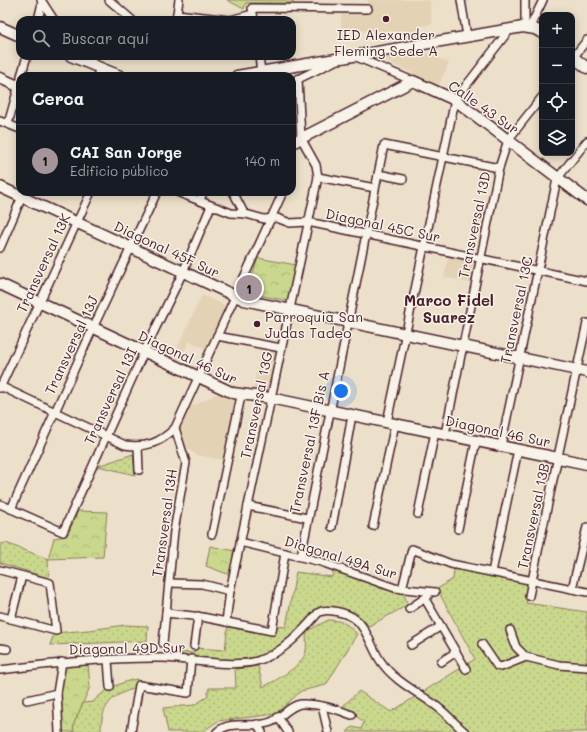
<!DOCTYPE html>
<html lang="es">
<head>
<meta charset="utf-8">
<style>
	body { margin:0; font-family:Mali,sans-serif; background:#20242c; color:#f1f3f6 }
	.controls { position:absolute; right:12px; top:12px; display:grid; overflow:hidden; border-radius:8px; box-shadow:0 2px 10px #0003 }
	.controls button { width:36px; height:36px; display:grid; place-items:center; padding:0; border:0; border-bottom:1px solid #363941; background:#171b24; color:#f1f3f6; font:20px sans-serif }
	.you { position:absolute; left:341px; top:391px; width:14px; height:14px; margin:-10px; border:3px solid #fff; border-radius:50%; background:#1a73e8; box-shadow:0 0 0 6px #1a73e833 }
	.badge { display:grid; place-items:center; width:26px; height:26px; border-radius:50%; background:#a6949b; color:#111; font-size:13px; font-weight:700 }
	.pin { position:absolute; translate:-50% -50%; border:2px solid #fff; box-shadow:0 1px 4px #0006 }
	.list { margin:0; padding:0; list-style:none }
	h2 { display:flex; justify-content:space-between; align-items:center; height:52px; margin:0; padding:0 16px; font-size:17px }
	h2 small { font-size:13px; font-weight:400; color:#9ea1a6 }
	.list li { display:grid; grid-template-columns:26px 1fr auto; gap:12px; align-items:center; box-sizing:border-box; height:72px; padding:0 16px; border-top:1px solid #363941 }
	.list b { display:block; font-size:15px; white-space:nowrap }
	.list p { margin:0; font-size:13px; white-space:nowrap; color:#9ea1a6 }
	.list em { font-size:13px; font-style:normal; color:#9ea1a6 }
	.icon { flex:none; width:22px; height:22px; fill:none; stroke:currentColor; stroke-width:2; stroke-linecap:round; stroke-linejoin:round }
	.map { position:relative; flex:none; width:587px; height:732px; overflow:hidden }
	.search { position:absolute; background:#171b24; box-shadow:0 2px 10px #0003; left:16px; top:16px; width:280px; height:44px; display:flex; align-items:center; gap:10px; box-sizing:border-box; padding:0 14px; border-radius:12px; color:#9ea1a6; font-size:15px }
	.panel { position:absolute; background:#171b24; box-shadow:0 2px 10px #0003; left:16px; top:72px; width:280px; height:124px; border-radius:12px }
	.map>svg:first-child { display:block }
	.built { fill:#e4d2b5 }
	.grass { fill:url(#grass-dots); stroke:#8a7c5c }
	.forest { fill:url(#forest-firs); stroke:#8a7c5c }
	.park { fill:url(#park-crowns); stroke:#8a7c5c }
	.lines { fill:none; stroke-linecap:round; stroke-linejoin:round }
	.street-casing { stroke:#4a1f2b; stroke-width:10 }
	.secondary-casing { stroke:#4a1f2b; stroke-width:13 }
	.street { stroke:#f7f3e8; stroke-width:7 }
	.secondary { stroke:#f7f3e8; stroke-width:10 }
	.poi-dot { fill:#4a1f2b; stroke:#f7f3e8; stroke-width:1.5 }
	.labels { text-anchor:middle; dominant-baseline:central; stroke-width:3; stroke-linejoin:round; paint-order:stroke }
	.poi-label { font-size:14px; fill:#4a1f2b; stroke:#f7f3e8 }
	.street-label { font-size:14px; fill:#4a1f2b; stroke:#f7f3e8 }
	.neighbourhood-label { font-size:15px; font-weight:bold; fill:#4a1f2b; stroke:#f7f3e8 }
</style>
</head>
<body>
<div class="map">
<svg width="587" height="732" viewBox="0 0 587 732">
	<defs>
		<pattern id="grass-dots" width="8" height="8" patternUnits="userSpaceOnUse"><rect width="8" height="8" fill="#c9d88c"/><path d="M2 2h.1M6 6h.1" fill="none" stroke="#aeb979" stroke-width="1.8" stroke-linecap="round"/></pattern>
		<pattern id="forest-firs" width="22" height="20" patternUnits="userSpaceOnUse"><rect width="22" height="20" fill="#c9d88c"/><path d="M5 1l3.5 6h-7zM16 11l3.5 6h-7z" fill="#aeb979"/></pattern>
		<pattern id="park-crowns" width="20" height="18" patternUnits="userSpaceOnUse"><rect width="20" height="18" fill="#c9d88c"/><path d="M2 6a3 3 0 1 1 6 0M12 15a3 3 0 1 1 6 0" fill="none" stroke="#aeb979"/></pattern>
	</defs>
	<rect width="100%" height="100%" fill="#ece0ca"/>
	<filter id="ink" filterUnits="userSpaceOnUse"><feTurbulence type="fractalNoise" baseFrequency=".025" numOctaves="2"/><feDisplacementMap in="SourceGraphic" scale="8" xChannelSelector="R" yChannelSelector="G"/><feConvolveMatrix kernelMatrix="1 2 1 2 8 2 1 2 1" color-interpolation-filters="sRGB"/></filter>
	<g filter="url(#ink)">
		<g class="built">
			<polygon points="368,0 430,0 432,24 421,26 424,41 404,43 404,32 341,30 341,14 368,13"/>
			<polygon points="420,50 449,63 439,85 379,58"/>
			<polygon points="449,253 475,259 469,283 444,277"/>
			<polygon points="202,295 226,306 206,349 189,341 178,363 172,360"/>
			<polygon points="261,348 276,351 268,391 253,390"/>
			<polygon points="219,393 235,403 224,460 196,455 186,447 180,426 188,408"/>
		</g>
		<g class="grass">
			<polygon points="133,454 135,475 98,466"/>
			<polygon points="6,543 48,559 49,578 0,563 0,544"/>
			<polygon points="454,568 530,584 526,603 587,612 587,732 347,732 352,727 361,729 364,722 343,706 359,691 391,712 475,659 437,589 453,579"/>
			<polygon points="333,569 363,579 379,588 403,592 408,605 369,626 355,612 321,606 314,610 311,616 291,636 268,653 252,660 230,661 177,655 177,652 194,653 194,648 225,650 228,623 274,635 276,626 286,627 296,572 332,577"/>
			<path d="M328,620C342,620 348,624 357,634L326,685L301,691L276,714L218,721L202,732H168L163,708L194,705L207,697L209,688H236L235,669L258,666L263,687C275,681 303,666 306,651C307,646 306,638 306,632Z"/>
			<polygon points="125,625 148,626 147,641 50,645 54,633 89,630"/>
			<path d="M137,679L136,688C111,695 101,706 101,732H73L74,723L83,703L93,702C102,691 122,681 137,679Z"/>
		</g>
		<polygon class="forest" points="227,0 293,0 293,3 246,3 244,9"/>
		<g class="park">
			<polygon points="258,258 296,265 289,301 252,294 254,286 249,285"/>
			<polygon points="78,511 107,512 103,557 48,559 54,538 67,536"/>
			<polygon points="210,546 235,551 230,575 206,566"/>
			<polygon points="65,663 88,663 90,687 74,723 73,732 63,732 60,693"/>
		</g>
		<g class="lines">
			<defs>
				<g id="street">
					<polyline points="41,0 54,20"/>
					<polyline points="109,0 132,20"/>
					<polyline points="461,0 467,36"/>
					<polyline points="177,14 230,20 253,14"/>
					<polyline points="38,20 42,3"/>
					<polyline points="176,20 179,0"/>
					<polyline points="254,20 252,8 368,9"/>
					<polyline points="525,27 525,0"/>
					<polyline points="530,27 543,0"/>
					<polyline points="259,56 261,72"/>
					<polyline points="354,56 413,81"/>
					<polyline points="572,59 587,40"/>
					<polyline points="88,63 93,56"/>
					<polyline points="21,76 27,56"/>
					<polyline points="97,76 100,68"/>
					<polyline points="292,82 333,62"/>
					<polyline points="0,121 20,129"/>
					<polyline points="8,124 20,81"/>
					<polyline points="378,174 403,179"/>
					<polyline points="318,177 375,188"/>
					<polyline points="177,192 231,213 246,214 264,219 277,218 290,223 308,222 587,281"/>
					<polyline points="233,192 244,213"/>
					<polyline points="200,201 203,192"/>
					<polyline points="0,248 24,192"/>
					<polyline points="217,336 281,348"/>
					<path d="M0,386L125,445C146,448 160,443 175,428L283,192"/>
					<polyline points="0,388 91,192"/>
					<polyline points="387,422 455,100 510,29"/>
					<polyline points="445,434 499,168 508,140 542,97"/>
					<polyline points="138,446 139,470"/>
					<polyline points="501,446 557,179 587,141"/>
					<polyline points="0,504 63,532 144,352 183,272 211,206"/>
					<polyline points="248,506 307,518"/>
					<polyline points="11,509 93,328 157,192"/>
					<polyline points="418,514 435,432"/>
					<polyline points="373,526 395,424"/>
					<polyline points="332,527 352,415"/>
					<polyline points="458,529 476,441"/>
					<polyline points="212,534 241,396"/>
					<polyline points="240,542 321,562 395,588 435,592"/>
					<polyline points="301,556 384,145 499,168"/>
					<polyline points="0,570 50,583 56,631 0,616"/>
					<polyline points="492,572 518,450"/>
					<polyline points="169,583 202,584 230,591"/>
					<polyline points="402,589 412,549 451,564 587,592"/>
					<polyline points="572,589 587,527"/>
					<path d="M529,596C547,505 567,414 587,323"/>
					<polyline points="425,599 466,669"/>
					<polyline points="409,609 428,596"/>
					<polyline points="166,613 202,617 272,631 285,553"/>
					<polyline points="11,619 22,576"/>
					<polyline points="226,622 230,591 318,177 316,165 301,138 298,79"/>
					<polyline points="510,630 516,647 526,657"/>
					<polyline points="163,643 174,531 186,463 175,428"/>
					<polyline points="482,644 497,666 501,667 526,657 559,665 587,667"/>
					<polyline points="411,645 441,626"/>
					<polyline points="194,646 198,616"/>
					<polyline points="0,648 7,649"/>
					<polyline points="108,660 110,687"/>
					<polyline points="441,662 456,652"/>
					<path d="M0,670C54,663 109,657 163,658C189,659 233,668 257,661C283,653 301,633 318,613C326,607 347,613 355,619C367,627 373,652 382,663C396,683 422,694 440,709C449,716 456,725 465,732"/>
					<polyline points="27,700 57,693"/>
					<polyline points="322,706 328,732"/>
					<polyline points="278,717 288,732"/>
					<polyline points="257,724 262,732"/>
					<polyline points="59,732 57,693 62,662"/>
					<polyline points="131,732 139,685 188,693 191,659"/>
					<path d="M217,732C231,719 255,729 271,722C281,718 290,705 301,704C318,703 337,709 352,715"/>
				</g>
				<g id="secondary">
					<polyline points="0,27 20,36"/>
					<polyline points="71,56 120,76"/>
					<polyline points="572,56 587,68"/>
					<polyline points="237,76 523,27 535,29 542,33"/>
					<polyline points="0,78 20,87"/>
					<polyline points="292,143 413,81 455,100 587,200"/>
					<polyline points="0,187 244,300 587,372"/>
					<polyline points="0,284 233,393 270,398 587,464"/>
				</g>
			</defs>
			<use href="#street" class="street-casing"/>
			<use href="#secondary" class="secondary-casing"/>
			<use href="#street" class="street"/>
			<use href="#secondary" class="secondary"/>
		</g>
	</g>
	<g class="poi-dot">
		<circle cx="386" cy="19" r="4"/>
		<circle cx="257" cy="324" r="4"/>
	</g>
	<g class="labels">
		<g class="poi-label">
			<text x="386" y="34">IED Alexander<tspan x="386" dy="16">Fleming Sede A</tspan></text>
			<text x="265" y="316" text-anchor="start">Parroquia San<tspan x="265" dy="16">Judas Tadeo</tspan></text>
		</g>
		<g class="street-label">
			<text transform="translate(484 107) rotate(35)">Calle 43 Sur</text>
			<text transform="translate(383 225) rotate(12)">Diagonal 45C Sur</text>
			<text transform="translate(474 225) rotate(-78)">Transversal 13D</text>
			<text transform="translate(167 249) rotate(25)">Diagonal 45F Sur</text>
			<text transform="translate(43 263) rotate(-65)">Transversal 13K</text>
			<text transform="translate(516 310) rotate(-78)">Transversal 13C</text>
			<text transform="translate(71 345) rotate(-65)">Transversal 13J</text>
			<text transform="translate(188 357) rotate(25)">Diagonal 46 Sur</text>
			<text transform="translate(110 396) rotate(-65)">Transversal 13I</text>
			<text transform="translate(256 405) rotate(-78)">Transversal 13G</text>
			<text transform="translate(498 431) rotate(12)">Diagonal 46 Sur</text>
			<text transform="translate(309 442) rotate(-78)">Transversal 13F Bis A</text>
			<text transform="translate(533 516) rotate(-78)">Transversal 13B</text>
			<text transform="translate(164 523) rotate(-82)">Transversal 13H</text>
			<text transform="translate(341 557) rotate(17)">Diagonal 49A Sur</text>
			<text transform="translate(127 648) rotate(-1)">Diagonal 49D Sur</text>
		</g>
		<g class="neighbourhood-label">
			<text x="449" y="300">Marco Fidel<tspan x="449" dy="17">Suarez</tspan></text>
		</g>
	</g>
</svg>
<div class="controls">
<button>+</button>
<button>−</button>
<button><svg class="icon" aria-label="locate" viewBox="0 0 24 24"><circle cx="12" cy="12" r="6"/><path d="M12 2v4M12 18v4M2 12h4M18 12h4"/></svg></button>
<button><svg class="icon" aria-label="layers" viewBox="0 0 24 24"><path d="M12 4l9 5-9 5-9-5zM3 14l9 5 9-5"/></svg></button>
</div>
<div class="you"></div>
<div class="pin badge" style="left:249px;top:288px">1</div>
<div class="search"><svg class="icon" aria-label="search" viewBox="0 0 24 24"><circle cx="10" cy="10" r="6"/><path d="M15 15l6 6"/></svg>Buscar aquí</div>
<section class="panel">
<h2>Cerca<small></small></h2>
<ul class="list">
<li><span class="badge">1</span><div><b>CAI San Jorge</b><p>Edificio público</p></div><em>140 m</em></li>
</ul>
</section>
</div>
</body>
</html>
